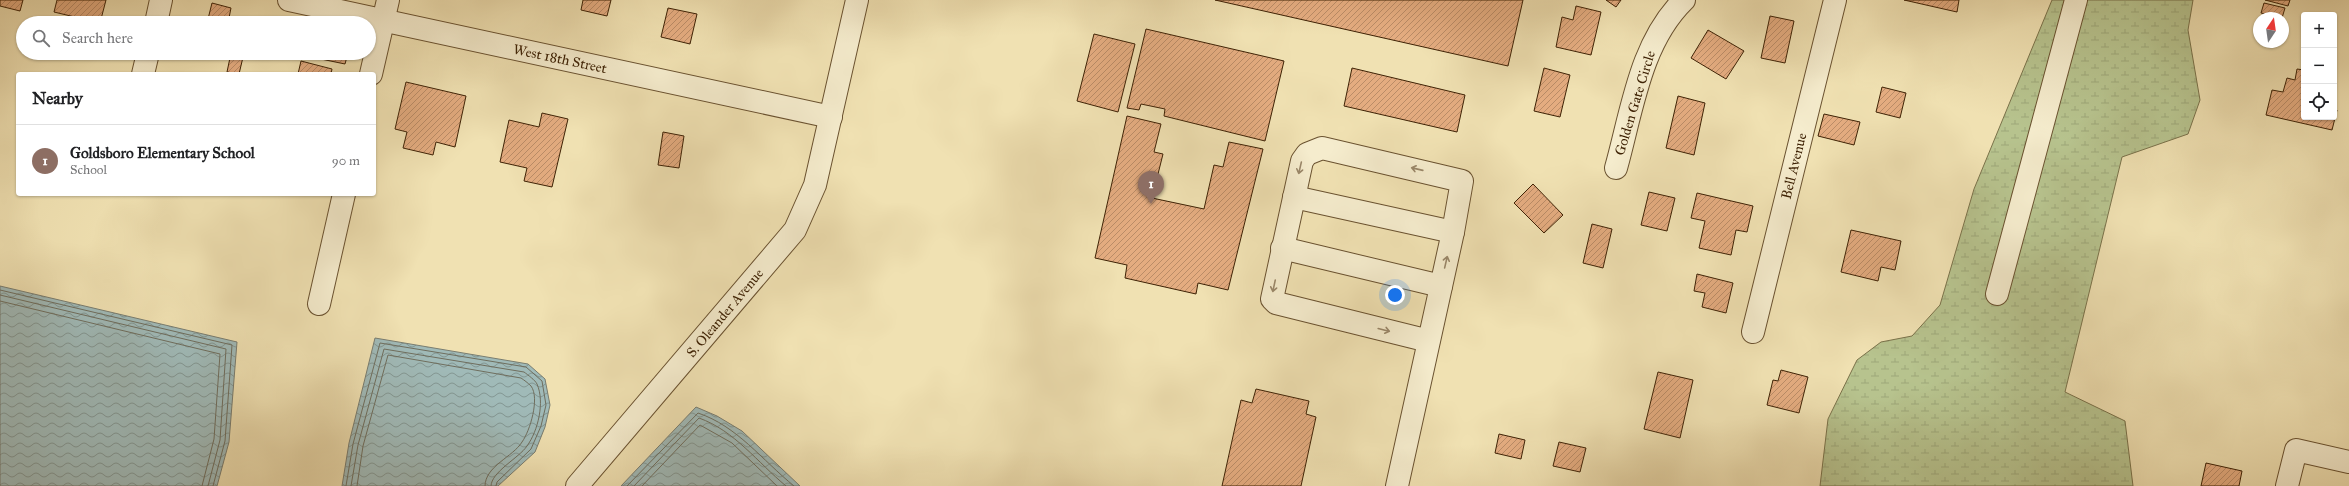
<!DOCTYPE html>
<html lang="en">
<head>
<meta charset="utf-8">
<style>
	body { margin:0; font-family:"IM FELL Great Primer",serif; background:#f2f2f2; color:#202124 }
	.controls { position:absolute; right:12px; top:12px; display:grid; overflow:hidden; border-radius:4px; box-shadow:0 1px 3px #0004 }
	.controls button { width:36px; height:36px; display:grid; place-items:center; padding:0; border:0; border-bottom:1px solid #e0e0e0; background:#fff; color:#202124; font:20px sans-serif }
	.compass { position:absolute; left:2253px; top:12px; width:36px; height:36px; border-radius:50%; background:#fff; box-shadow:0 1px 3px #0004; rotate:13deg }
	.you { position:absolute; left:1395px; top:295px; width:14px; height:14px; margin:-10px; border:3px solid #fff; border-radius:50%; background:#1a73e8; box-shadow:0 0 0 6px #1a73e833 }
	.badge { display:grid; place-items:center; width:26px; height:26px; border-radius:50%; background:#2563eb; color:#fff; font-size:13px; font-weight:700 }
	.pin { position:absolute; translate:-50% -33px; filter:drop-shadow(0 1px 2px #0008) }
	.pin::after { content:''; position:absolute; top:21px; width:14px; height:12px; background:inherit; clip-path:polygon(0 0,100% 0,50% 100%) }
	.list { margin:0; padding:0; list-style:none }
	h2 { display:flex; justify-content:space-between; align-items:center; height:52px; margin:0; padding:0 16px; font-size:17px }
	h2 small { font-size:13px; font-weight:400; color:#757577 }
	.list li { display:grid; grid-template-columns:26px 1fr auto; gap:12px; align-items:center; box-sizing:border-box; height:72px; padding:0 16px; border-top:1px solid #e0e0e0 }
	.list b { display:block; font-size:15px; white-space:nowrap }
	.list p { margin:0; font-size:13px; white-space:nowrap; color:#757577 }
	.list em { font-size:13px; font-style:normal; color:#757577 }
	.icon { flex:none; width:22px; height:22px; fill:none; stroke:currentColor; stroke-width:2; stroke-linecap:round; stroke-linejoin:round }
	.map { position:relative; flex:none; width:2349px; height:486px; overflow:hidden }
	.search { position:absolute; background:#fff; box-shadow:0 1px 3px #0004; left:16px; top:16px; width:360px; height:44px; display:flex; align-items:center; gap:10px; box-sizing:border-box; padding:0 14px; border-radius:22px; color:#757577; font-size:15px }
	.panel { position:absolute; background:#fff; box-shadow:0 1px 3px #0004; left:16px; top:72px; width:360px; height:124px; border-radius:4px }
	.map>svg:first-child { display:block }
	.wetland { fill:url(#wetland-marsh); stroke:#7a724a }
	.water { fill:url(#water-waves); stroke:#797d70 }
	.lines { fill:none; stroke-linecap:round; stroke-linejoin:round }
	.shore { stroke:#6f6e5e; stroke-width:1 }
	.building { fill:url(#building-hatch); stroke:#3e2205 }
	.minor-casing { stroke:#6a5230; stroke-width:24 }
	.minor { stroke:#f5eccd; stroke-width:22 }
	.oneway { stroke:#9a8769 }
	.labels { text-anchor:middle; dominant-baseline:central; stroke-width:4; stroke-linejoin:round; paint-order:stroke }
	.street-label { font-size:14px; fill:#3e2205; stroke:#f5eccd }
</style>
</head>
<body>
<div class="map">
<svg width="2349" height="486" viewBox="0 0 2349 486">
	<defs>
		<pattern id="wetland-marsh" width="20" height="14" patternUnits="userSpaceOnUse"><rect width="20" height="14" fill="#b7c38e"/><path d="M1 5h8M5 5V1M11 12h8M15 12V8" fill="none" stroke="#9ea779"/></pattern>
		<pattern id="water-waves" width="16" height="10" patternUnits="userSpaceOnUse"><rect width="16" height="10" fill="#a0bab8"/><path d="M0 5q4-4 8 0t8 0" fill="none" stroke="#849794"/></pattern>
		<pattern id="building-hatch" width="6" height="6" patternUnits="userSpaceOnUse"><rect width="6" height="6" fill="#e4ac80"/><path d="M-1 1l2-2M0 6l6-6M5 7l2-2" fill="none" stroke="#ba8c67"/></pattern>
	</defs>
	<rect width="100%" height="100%" fill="#f0e1b2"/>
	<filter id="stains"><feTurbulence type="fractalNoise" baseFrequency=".005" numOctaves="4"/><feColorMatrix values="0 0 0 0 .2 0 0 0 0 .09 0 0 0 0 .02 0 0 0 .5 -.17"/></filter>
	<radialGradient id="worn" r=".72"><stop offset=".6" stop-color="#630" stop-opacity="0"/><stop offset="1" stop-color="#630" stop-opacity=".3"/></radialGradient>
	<polygon class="wetland" points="2052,0 2193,0 2188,30 2200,100 2188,134 2122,157 2065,392 2125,421 2133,486 1820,486 1828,419 1857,360 1881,342 1912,336 1940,305 1974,189"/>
	<g class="water">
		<polygon points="0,286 237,342 229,442 217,486 0,486"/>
		<polygon points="375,338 528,364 545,379 550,405 545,427 535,452 498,486 342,486 349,443"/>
		<polygon points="696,407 717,416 742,431 800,486 621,486"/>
	</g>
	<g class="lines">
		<g class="shore">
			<polyline points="0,290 232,345 225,441 213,486"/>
			<polyline points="0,295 226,349 220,440 208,486"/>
			<polyline points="0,301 220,354 214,439 202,486"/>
			<polyline points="346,486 353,444 380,343 526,367 542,381 546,405 541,426 531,449 497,482 496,486"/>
			<path d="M351,486L358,445L384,349L524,372C528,375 535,380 537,384C545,402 538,431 527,446C519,458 491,472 491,486"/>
			<path d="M357,486L363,446L388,355L521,378C524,380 528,383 531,386C540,398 530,431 522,442C513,457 485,466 485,486"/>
			<path d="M627,486L698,413C737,426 762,460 794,486"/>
			<path d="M634,486L699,418C735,431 757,462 786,486"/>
			<polyline points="642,486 700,425 732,443 777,486"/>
		</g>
	</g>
	<g class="building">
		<polygon points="0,0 23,0 20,11 0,6"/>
		<polygon points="57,0 106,0 100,23 54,12"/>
		<polygon points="583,0 611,0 607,16 581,10"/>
		<polygon points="1215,0 1523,0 1508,66"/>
		<polygon points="1606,0 1621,0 1616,7"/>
		<polygon points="1904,0 1959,0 1957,12"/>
		<polygon points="2265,0 2290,0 2288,6"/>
		<polygon points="212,3 231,8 228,23 207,23"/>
		<polygon points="2264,3 2285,8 2282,18 2261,13"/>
		<polygon points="1576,6 1601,12 1591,55 1556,47 1562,17 1573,20"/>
		<polygon points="668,8 697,14 690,44 661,37"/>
		<polygon points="1770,16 1794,21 1785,63 1761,58"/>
		<polygon points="1146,29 1284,61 1265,141 1164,116 1165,109 1141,104 1139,110 1127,108"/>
		<polygon points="1708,30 1744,51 1726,79 1691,58"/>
		<polygon points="1094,34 1135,44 1118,112 1077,101"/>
		<polygon points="231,53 244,53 239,74 227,72"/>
		<polygon points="317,53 348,53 345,64 316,58"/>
		<polygon points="301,61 332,69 331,74 298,74"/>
		<polygon points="1352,68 1465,95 1457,132 1344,106"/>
		<polygon points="1544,68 1570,75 1560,117 1534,111"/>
		<polygon points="2297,69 2304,70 2304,117 2334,117 2334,109 2337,110 2332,130 2266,115 2272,90 2283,92 2287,78 2295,80"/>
		<polygon points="406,82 466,96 455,147 436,142 433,155 403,148 407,132 395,129"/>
		<polygon points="1882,87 1906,93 1900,118 1876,112"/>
		<polygon points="1678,96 1705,103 1694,155 1666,148"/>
		<polygon points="542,113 568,119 552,187 524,181 527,168 500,162 509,120 539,127"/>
		<polygon points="1824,114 1860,122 1854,145 1818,136"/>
		<polygon points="1127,116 1161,124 1154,152 1163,154 1152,198 1204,209 1214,165 1223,167 1229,142 1263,149 1228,290 1198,283 1196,294 1125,278 1127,265 1095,258"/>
		<polygon points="663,132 684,136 679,168 658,165"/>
		<polygon points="1533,184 1563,215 1544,233 1514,203"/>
		<polygon points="1649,192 1675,198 1667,231 1641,225"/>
		<polygon points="1697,193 1753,206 1747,232 1736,230 1731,255 1699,248 1705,221 1691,218"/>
		<polygon points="1592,224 1612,229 1603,268 1583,263"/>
		<polygon points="1851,230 1901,241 1895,270 1881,267 1878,281 1841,272"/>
		<polygon points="1697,274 1733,283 1726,313 1702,307 1705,293 1694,291"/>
		<polygon points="1781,370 1808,377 1799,413 1767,405 1773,380 1778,381"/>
		<polygon points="1658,372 1693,380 1680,438 1644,429"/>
		<polygon points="1256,389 1309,401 1306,414 1316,417 1301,486 1222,486 1241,400 1252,403"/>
		<polygon points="1499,434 1525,440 1521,459 1495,453"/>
		<polygon points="1559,442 1586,448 1580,472 1553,466"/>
		<polygon points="2206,463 2242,471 2239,486 2201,486"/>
	</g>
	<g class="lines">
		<defs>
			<g id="minor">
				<polyline points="289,0 831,117"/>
				<polyline points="156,23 161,0"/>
				<polyline points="143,74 148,53"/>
				<polyline points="371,74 388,0"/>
				<path d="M1616,168C1632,111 1640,43 1684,0"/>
				<polyline points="1294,197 1453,232"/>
				<polyline points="1282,248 1441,286"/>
				<polyline points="1997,294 2076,0"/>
				<polyline points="319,304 344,194"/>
				<polyline points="1753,332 1835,0"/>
				<polyline points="577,486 795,230 815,185 857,0"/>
				<polyline points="1397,486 1453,232 1462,181 1322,148 1307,154 1302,161 1272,299 1276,303 1429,341"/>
				<polyline points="2287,486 2296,450 2349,462"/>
			</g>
		</defs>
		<use href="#minor" class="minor-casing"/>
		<use href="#minor" class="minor"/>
	</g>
	<defs><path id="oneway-shaft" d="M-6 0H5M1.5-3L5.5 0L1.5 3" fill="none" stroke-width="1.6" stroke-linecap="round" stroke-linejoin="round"/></defs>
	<g class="oneway">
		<use href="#oneway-shaft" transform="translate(1300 168) rotate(103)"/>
		<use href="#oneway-shaft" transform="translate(1417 169) rotate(-167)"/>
		<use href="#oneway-shaft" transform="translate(1446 262) rotate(-77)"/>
		<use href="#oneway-shaft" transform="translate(1274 286) rotate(102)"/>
		<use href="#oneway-shaft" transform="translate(1384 330) rotate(14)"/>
	</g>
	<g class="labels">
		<g class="street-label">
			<text transform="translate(560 59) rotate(12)">West 18th Street</text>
			<text transform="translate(1635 103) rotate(-73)">Golden Gate Circle</text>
			<text transform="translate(1794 166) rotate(-76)">Bell Avenue</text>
			<text transform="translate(725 313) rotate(-50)">S. Oleander Avenue</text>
		</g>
	</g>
	<rect width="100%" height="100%" filter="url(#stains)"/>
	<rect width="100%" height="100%" fill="url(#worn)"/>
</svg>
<div class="controls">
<button>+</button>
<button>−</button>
<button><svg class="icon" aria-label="locate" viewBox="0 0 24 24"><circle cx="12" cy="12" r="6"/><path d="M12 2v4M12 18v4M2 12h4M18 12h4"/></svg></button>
</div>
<svg class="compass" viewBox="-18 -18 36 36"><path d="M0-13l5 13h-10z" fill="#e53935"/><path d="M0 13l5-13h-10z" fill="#757577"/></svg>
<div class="you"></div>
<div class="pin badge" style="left:1151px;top:204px;background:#8d6e63">1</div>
<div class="search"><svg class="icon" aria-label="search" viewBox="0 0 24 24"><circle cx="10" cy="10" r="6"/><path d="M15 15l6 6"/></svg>Search here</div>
<section class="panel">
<h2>Nearby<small></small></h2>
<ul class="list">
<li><span class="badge" style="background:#8d6e63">1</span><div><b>Goldsboro Elementary School</b><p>School</p></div><em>90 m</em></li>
</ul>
</section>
</div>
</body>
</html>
